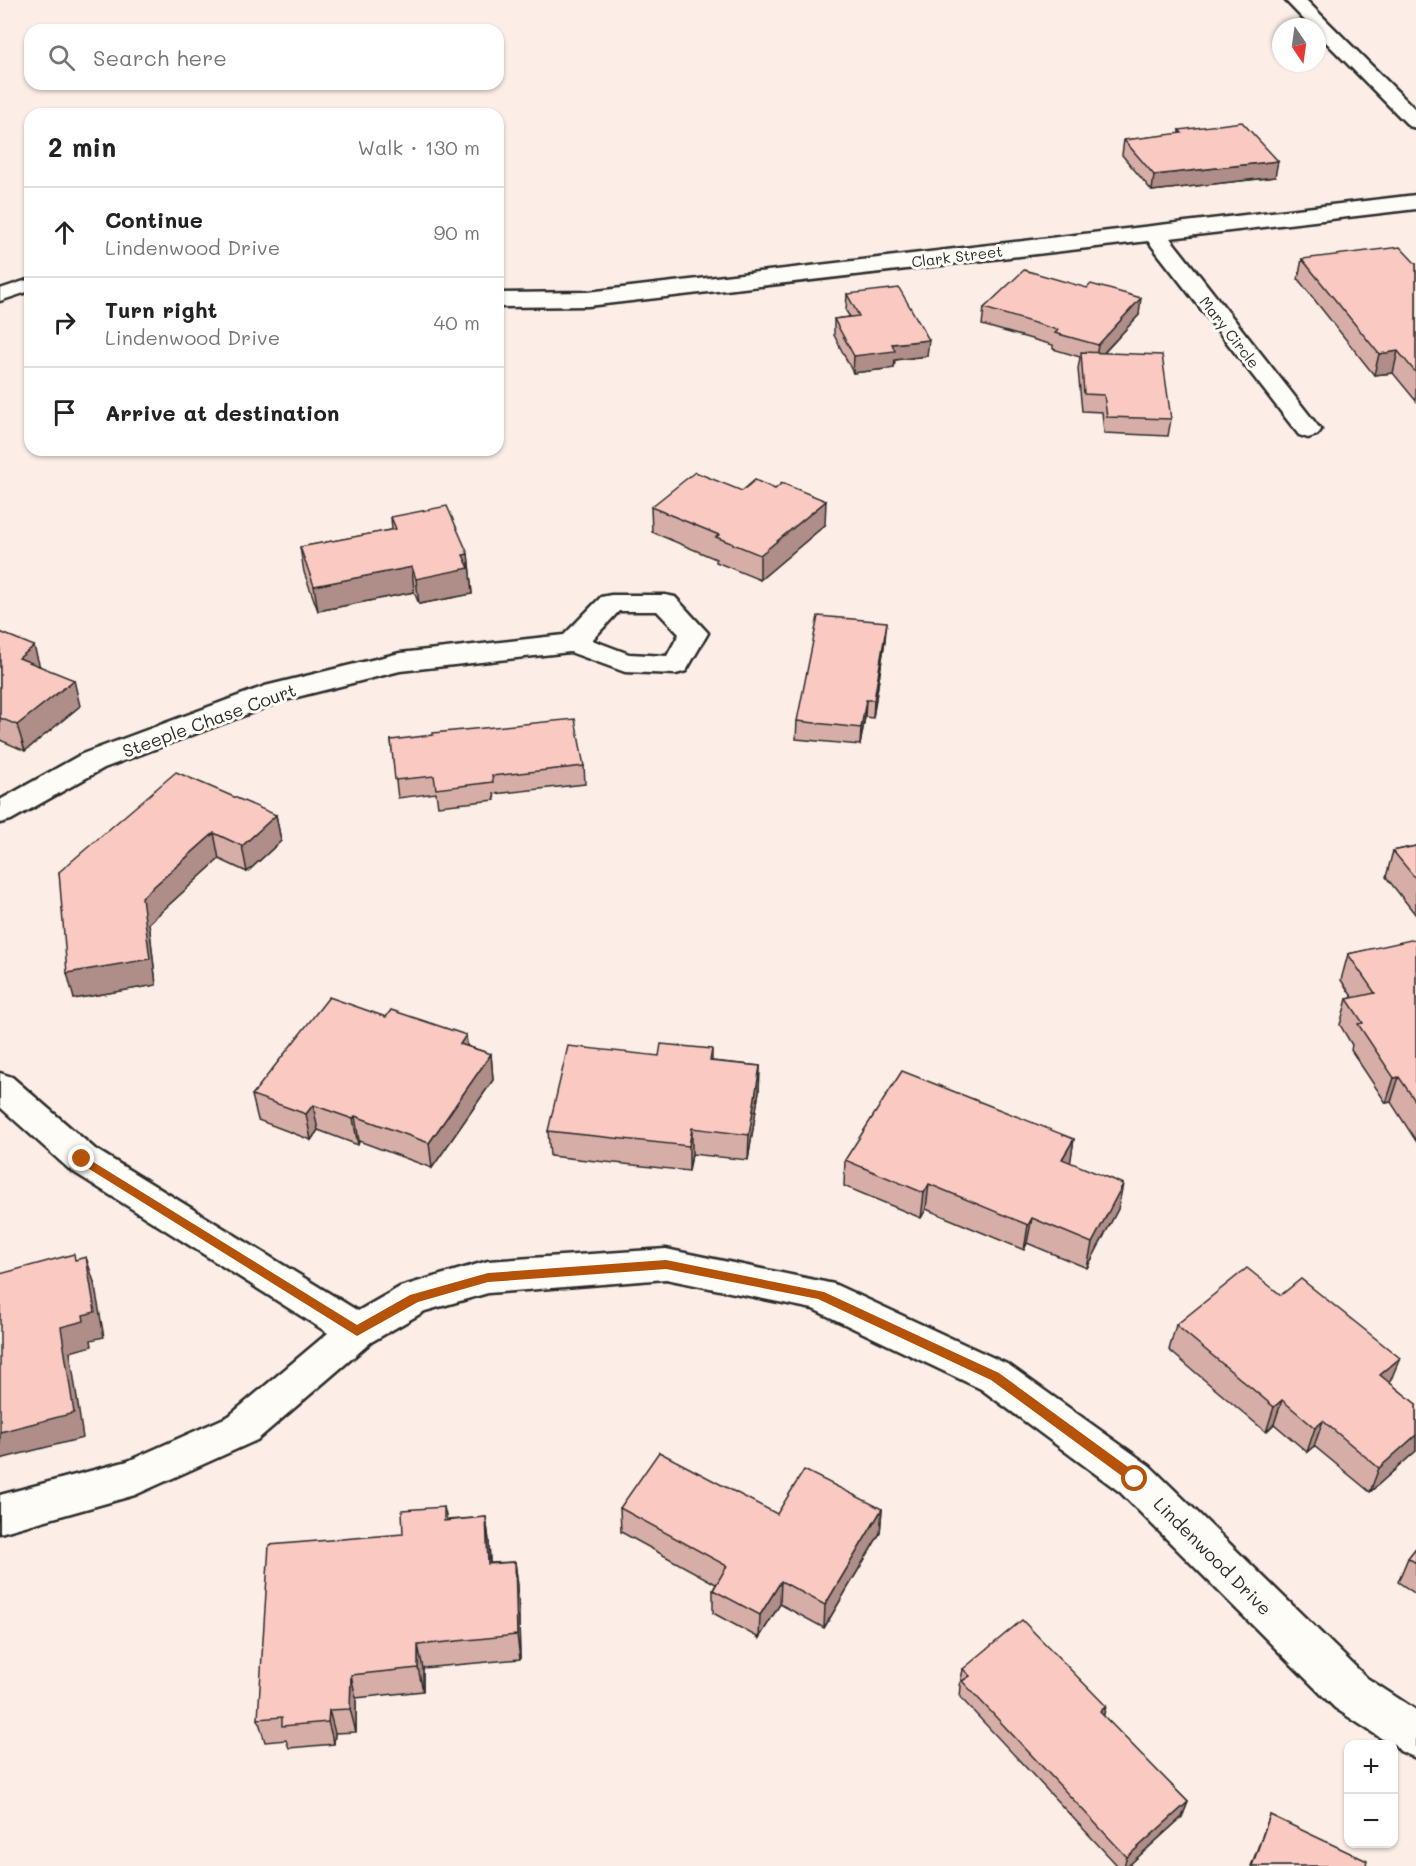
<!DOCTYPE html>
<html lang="en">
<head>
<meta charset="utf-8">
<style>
	body { margin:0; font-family:Mali,sans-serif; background:#f2f2f2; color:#222 }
	.controls { position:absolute; right:18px; bottom:18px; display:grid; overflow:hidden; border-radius:12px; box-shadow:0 2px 4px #0004 }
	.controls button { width:54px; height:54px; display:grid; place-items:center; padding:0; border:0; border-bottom:2px solid #e0e0e0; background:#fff; color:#222; font:30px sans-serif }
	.compass { position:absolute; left:1272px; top:18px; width:54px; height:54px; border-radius:50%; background:#fff; box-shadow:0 2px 4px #0004; rotate:167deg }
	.stop { position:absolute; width:18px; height:18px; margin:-14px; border:4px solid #b45309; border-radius:50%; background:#fff }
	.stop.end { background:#b45309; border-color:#fff; box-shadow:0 2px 6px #0008 }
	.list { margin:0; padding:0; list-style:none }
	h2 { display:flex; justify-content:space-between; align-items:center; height:78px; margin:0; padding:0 24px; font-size:26px }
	h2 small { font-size:20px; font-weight:400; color:#767676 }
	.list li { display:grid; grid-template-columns:39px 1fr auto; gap:18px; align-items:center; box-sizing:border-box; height:90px; padding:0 24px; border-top:2px solid #e0e0e0 }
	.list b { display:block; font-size:22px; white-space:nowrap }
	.list p { margin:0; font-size:20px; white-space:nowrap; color:#767676 }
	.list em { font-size:20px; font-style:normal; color:#767676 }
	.icon { flex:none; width:33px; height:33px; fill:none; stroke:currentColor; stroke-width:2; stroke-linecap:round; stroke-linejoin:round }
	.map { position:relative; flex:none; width:1416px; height:1866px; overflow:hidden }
	.search { position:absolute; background:#fff; box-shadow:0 2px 4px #0004; left:24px; top:24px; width:480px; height:66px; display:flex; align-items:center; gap:15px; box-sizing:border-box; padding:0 21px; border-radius:18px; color:#767676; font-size:22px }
	.panel { position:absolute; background:#fff; box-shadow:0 2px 4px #0004; left:24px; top:108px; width:480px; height:348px; border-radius:18px }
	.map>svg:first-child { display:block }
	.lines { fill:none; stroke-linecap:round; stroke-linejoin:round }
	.lane-casing { stroke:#2b2b2b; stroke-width:5 }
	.street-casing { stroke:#2b2b2b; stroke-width:5 }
	.secondary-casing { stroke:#2b2b2b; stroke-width:5 }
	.lane { fill:#fdfcf7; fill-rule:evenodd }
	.street { fill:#fdfcf7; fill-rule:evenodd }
	.secondary { fill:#fdfcf7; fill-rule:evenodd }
	.wall { fill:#d7aea7; stroke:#2b2b2b; stroke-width:1.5 }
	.shaded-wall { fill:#af8d88; stroke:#2b2b2b; stroke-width:1.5 }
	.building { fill:#facac2; stroke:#2b2b2b; stroke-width:1.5 }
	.route { fill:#b45309 }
	.labels { text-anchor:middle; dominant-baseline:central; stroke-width:6; stroke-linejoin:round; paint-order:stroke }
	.far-street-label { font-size:15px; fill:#2b2b2b; stroke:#fdfcf7 }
	.street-label { font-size:18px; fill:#2b2b2b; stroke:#fdfcf7 }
</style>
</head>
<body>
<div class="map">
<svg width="1416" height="1866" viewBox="0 0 1416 1866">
	<rect width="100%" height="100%" fill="#fcede7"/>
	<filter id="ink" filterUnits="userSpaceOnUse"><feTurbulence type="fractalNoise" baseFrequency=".0167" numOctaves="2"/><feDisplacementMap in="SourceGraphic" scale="12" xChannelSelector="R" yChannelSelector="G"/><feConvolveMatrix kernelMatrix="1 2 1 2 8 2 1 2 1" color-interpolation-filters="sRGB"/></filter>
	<g filter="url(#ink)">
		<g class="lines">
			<defs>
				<polygon id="lane" points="30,279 30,291 0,301 0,289"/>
				<g id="street">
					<polygon points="1416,195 1416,209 1170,238 1321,430 1317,435 1308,438 1299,435 1148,241 588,306 498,307 498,293 588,292"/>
					<path d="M611,595H665L675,597L708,633L686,671L676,674L625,672L570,652L400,671L285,700L104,768L11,820L0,823V800L82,754L265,686L400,653L564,635L601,597ZM619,611H657L679,634L667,656L629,654L592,640Z"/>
					<polygon points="0,1073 12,1077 95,1149 358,1311 400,1287 488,1261 666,1249 834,1284 1009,1365 1150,1466 1367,1678 1416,1710 1416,1758 1400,1751 1394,1744 1390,1744 1335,1708 1120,1492 981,1389 813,1309 666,1279 488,1293 425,1311 371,1342 257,1440 135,1495 0,1533 0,1495 128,1461 229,1416 328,1333 69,1169 0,1107"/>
				</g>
				<polygon id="secondary" points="1285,0 1306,0 1416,110 1416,128 1409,126 1317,33 1317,27 1311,27"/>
			</defs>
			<use href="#lane" class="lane-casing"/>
			<use href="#street" class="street-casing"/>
			<use href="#secondary" class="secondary-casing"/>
			<use href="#lane" class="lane"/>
			<use href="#street" class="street"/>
			<use href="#secondary" class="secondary"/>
		</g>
		<g class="wall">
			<polygon points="1179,130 1275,177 1152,191 1122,155 1124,140 1179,134"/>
			<polygon points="1302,259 1416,264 1416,401 1393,373 1374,375 1298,279"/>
			<polygon points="847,294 927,356 895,360 894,368 853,373 834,335 834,319 850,317 846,311"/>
			<polygon points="984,308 1139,315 1104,353 1171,419 1168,436 1104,433 1102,412 1082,411 1078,369 1080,357 1053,349 1053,345 982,325"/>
			<polygon points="651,507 825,525 760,580 716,562 716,559 652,532"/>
			<polygon points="391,517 468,554 472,594 419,604 414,592 318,611 304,572 300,547 392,530"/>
			<polygon points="0,632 40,666 80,706 25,751 0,740"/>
			<polygon points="885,640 873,718 865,717 860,745 796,739 797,721"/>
			<polygon points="391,740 584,766 585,784 494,794 495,800 438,806 436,793 398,798"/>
			<polygon points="276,815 281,841 247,872 219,859 149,923 156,985 74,999 59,872"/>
			<polygon points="1416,846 1416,915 1386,877 1393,851"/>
			<polygon points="1416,941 1416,1141 1391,1102 1386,1103 1351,1050 1352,1045 1340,1025 1347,999 1353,998 1341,980 1348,954"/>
			<polygon points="467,1046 491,1054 493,1080 432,1168 359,1141 358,1145 318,1130 311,1140 258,1120 252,1095"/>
			<polygon points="712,1049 712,1061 760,1066 759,1091 748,1160 692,1154 689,1171 550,1156 548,1131 659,1056"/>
			<polygon points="1074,1139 1070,1162 1118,1209 1087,1268 1027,1243 1024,1250 926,1209 921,1218 844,1186 845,1160"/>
			<polygon points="1176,1325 1390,1383 1416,1404 1416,1451 1370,1492 1314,1446 1307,1452 1274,1424 1266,1432 1169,1350"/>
			<polygon points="444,1507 447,1520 486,1517 489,1541 490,1563 515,1562 518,1586 520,1659 423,1668 423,1691 356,1698 356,1732 335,1733 334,1744 289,1748 286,1740 265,1742 258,1719 403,1534"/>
			<polygon points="620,1508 777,1514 882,1509 880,1533 824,1628 780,1604 759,1638 713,1613 713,1590 716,1584 621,1532"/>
			<polygon points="1416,1548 1416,1594 1398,1582 1408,1558"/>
			<polygon points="963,1669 1106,1706 1103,1716 1188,1802 1182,1817 1128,1866 1118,1866 960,1697 961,1686 960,1685"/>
			<polygon points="1270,1815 1366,1866 1251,1866"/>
		</g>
		<g class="shaded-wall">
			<polygon points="1278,161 1275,177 1152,191 1154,175"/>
			<polygon points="1141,298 1139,315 1095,362 1098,345"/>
			<polygon points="929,340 927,356 895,360 894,368 853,373 854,356 892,344"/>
			<polygon points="1398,351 1393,373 1374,375 1379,354"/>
			<polygon points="826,501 825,525 760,580 760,555"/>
			<polygon points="468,554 472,594 419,604 416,579 463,555"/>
			<polygon points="412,567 414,592 318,611 314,586"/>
			<polygon points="887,622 885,640 873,718 874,700"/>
			<polygon points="34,646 41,671 19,658"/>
			<polygon points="74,680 80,706 25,751 17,725"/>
			<polygon points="866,700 865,717 860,745 861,728"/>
			<polygon points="276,815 281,841 247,872 242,846"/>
			<polygon points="214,833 219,859 149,923 156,985 74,999 67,973 142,897"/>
			<polygon points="466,1035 469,1061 460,1044"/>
			<polygon points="491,1054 493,1080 432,1168 429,1143"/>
			<polygon points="760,1066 759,1091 748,1160 749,1135"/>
			<polygon points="1399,1077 1391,1102 1386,1103 1394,1078"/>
			<polygon points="313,1105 318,1130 311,1140 306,1114"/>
			<polygon points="355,1116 359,1141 358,1145 353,1119"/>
			<polygon points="692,1128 692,1154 689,1171 689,1146"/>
			<polygon points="1074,1139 1070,1165 1062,1159"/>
			<polygon points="929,1184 926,1209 921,1218 924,1193"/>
			<polygon points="1123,1184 1118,1209 1087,1268 1092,1243"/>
			<polygon points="1032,1218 1027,1243 1024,1250 1028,1225"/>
			<polygon points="86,1257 94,1282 104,1337 91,1340 92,1346 70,1352 83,1438 0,1459 0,1432 61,1327 83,1315"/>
			<polygon points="1400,1358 1390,1382 1371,1400 1380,1375"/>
			<polygon points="1282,1400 1274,1424 1266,1432 1274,1407"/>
			<polygon points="1323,1421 1314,1446 1307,1452 1315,1428"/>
			<polygon points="1416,1435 1416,1451 1370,1492 1379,1468"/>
			<polygon points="882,1509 880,1533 824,1628 825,1605"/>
			<polygon points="486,1517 489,1541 491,1587 488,1564"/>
			<polygon points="515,1562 518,1586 520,1659 517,1635"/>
			<polygon points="781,1581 780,1604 759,1638 760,1615"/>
			<polygon points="418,1645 423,1668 423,1691 418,1668"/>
			<polygon points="351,1675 356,1698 356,1732 350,1709"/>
			<polygon points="1106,1706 1102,1722 1100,1712"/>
			<polygon points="329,1710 335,1733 334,1744 328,1722"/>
			<polygon points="1188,1802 1182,1817 1128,1866 1124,1866 1127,1857"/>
		</g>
		<g class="building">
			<polygon points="1242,122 1278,161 1154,175 1124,140 1182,133 1179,130"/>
			<polygon points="1400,247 1416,264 1416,373 1398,351 1379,354 1302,259"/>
			<polygon points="1024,270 1087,288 1091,284 1141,298 1098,345 1055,333 1058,330 984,308"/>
			<polygon points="899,288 929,340 892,344 895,351 854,356 834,319 859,316 847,294"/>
			<polygon points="1081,352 1162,355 1171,419 1107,417 1104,395 1084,394"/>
			<polygon points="695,472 742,491 755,480 775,489 782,483 826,501 760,555 716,537 719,535 651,507"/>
			<polygon points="447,506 468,554 463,555 469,568 416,579 412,567 314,586 300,547 396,529 391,517"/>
			<polygon points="818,616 887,622 874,700 866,700 861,728 797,721"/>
			<polygon points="0,632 34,646 19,658 74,680 17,725 0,718"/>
			<polygon points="575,719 584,766 492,776 493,782 436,789 434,776 395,780 391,740 433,735 433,733"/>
			<polygon points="176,772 276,815 242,846 214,833 142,897 150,959 67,973 59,872"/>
			<polygon points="1416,846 1416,879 1393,851"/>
			<polygon points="1415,939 1416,941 1416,1102 1399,1077 1394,1078 1358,1024 1363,1023 1347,999 1375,993 1348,954"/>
			<polygon points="329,997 386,1017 391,1010 466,1035 460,1044 491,1054 429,1143 355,1116 353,1119 313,1105 306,1114 252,1095"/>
			<polygon points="661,1044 712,1049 710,1061 760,1066 749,1135 692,1128 689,1146 548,1131 568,1046 659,1056"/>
			<polygon points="902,1071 1074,1139 1062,1159 1123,1184 1092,1243 1032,1218 1028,1225 929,1184 924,1193 845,1160"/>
			<polygon points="74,1254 75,1260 86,1257 95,1312 83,1315 84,1321 61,1327 74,1413 0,1432 0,1274"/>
			<polygon points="1247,1268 1281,1295 1301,1279 1400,1358 1380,1375 1416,1404 1416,1435 1379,1468 1323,1421 1315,1428 1282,1400 1274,1407 1176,1325"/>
			<polygon points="659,1452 777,1514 804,1470 882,1509 825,1605 781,1581 760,1615 713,1590 727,1566 620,1508"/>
			<polygon points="444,1507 444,1521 486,1517 488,1564 515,1562 517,1635 418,1645 418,1668 351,1675 350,1709 329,1710 328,1722 282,1726 282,1717 258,1719 269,1545 403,1534 402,1510"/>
			<polygon points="1416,1548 1416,1563 1408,1558"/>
			<polygon points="1022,1620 1106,1706 1100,1712 1188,1802 1127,1857 962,1681 970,1676 963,1669"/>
			<polygon points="1270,1815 1367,1861 1366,1866 1252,1866"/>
		</g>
	</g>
	<polygon class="route" points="82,1155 357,1325 410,1295 488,1273 666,1260 824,1292 999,1373 1139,1475 1141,1479 1139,1482 1130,1482 991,1380 818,1299 666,1269 488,1282 418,1302 357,1336 78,1162 78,1156"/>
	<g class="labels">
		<g class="far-street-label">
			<text transform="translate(957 256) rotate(-7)">Clark Street</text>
			<text transform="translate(1230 332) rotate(52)">Mary Circle</text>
		</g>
		<g class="street-label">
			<text transform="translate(209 720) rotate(-20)">Steeple Chase Court</text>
			<text transform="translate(1213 1556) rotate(45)">Lindenwood Drive</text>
		</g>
	</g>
</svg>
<div class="controls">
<button>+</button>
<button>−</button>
</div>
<svg class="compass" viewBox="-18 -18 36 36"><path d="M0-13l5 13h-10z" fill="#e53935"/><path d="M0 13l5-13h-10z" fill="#767676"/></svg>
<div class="stop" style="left:1135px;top:1479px"></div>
<div class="stop end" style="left:82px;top:1159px"></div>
<div class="search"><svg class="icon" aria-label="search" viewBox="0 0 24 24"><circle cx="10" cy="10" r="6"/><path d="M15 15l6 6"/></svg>Search here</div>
<section class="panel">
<h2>2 min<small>Walk · 130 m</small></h2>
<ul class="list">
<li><svg class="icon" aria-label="ahead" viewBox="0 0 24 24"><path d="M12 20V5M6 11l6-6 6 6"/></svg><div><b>Continue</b><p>Lindenwood Drive</p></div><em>90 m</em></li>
<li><svg class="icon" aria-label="right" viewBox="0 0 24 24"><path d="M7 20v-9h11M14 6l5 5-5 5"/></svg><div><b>Turn right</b><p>Lindenwood Drive</p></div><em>40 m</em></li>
<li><svg class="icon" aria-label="arrive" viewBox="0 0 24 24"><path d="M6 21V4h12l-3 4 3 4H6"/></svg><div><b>Arrive at destination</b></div></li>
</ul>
</section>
</div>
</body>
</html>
